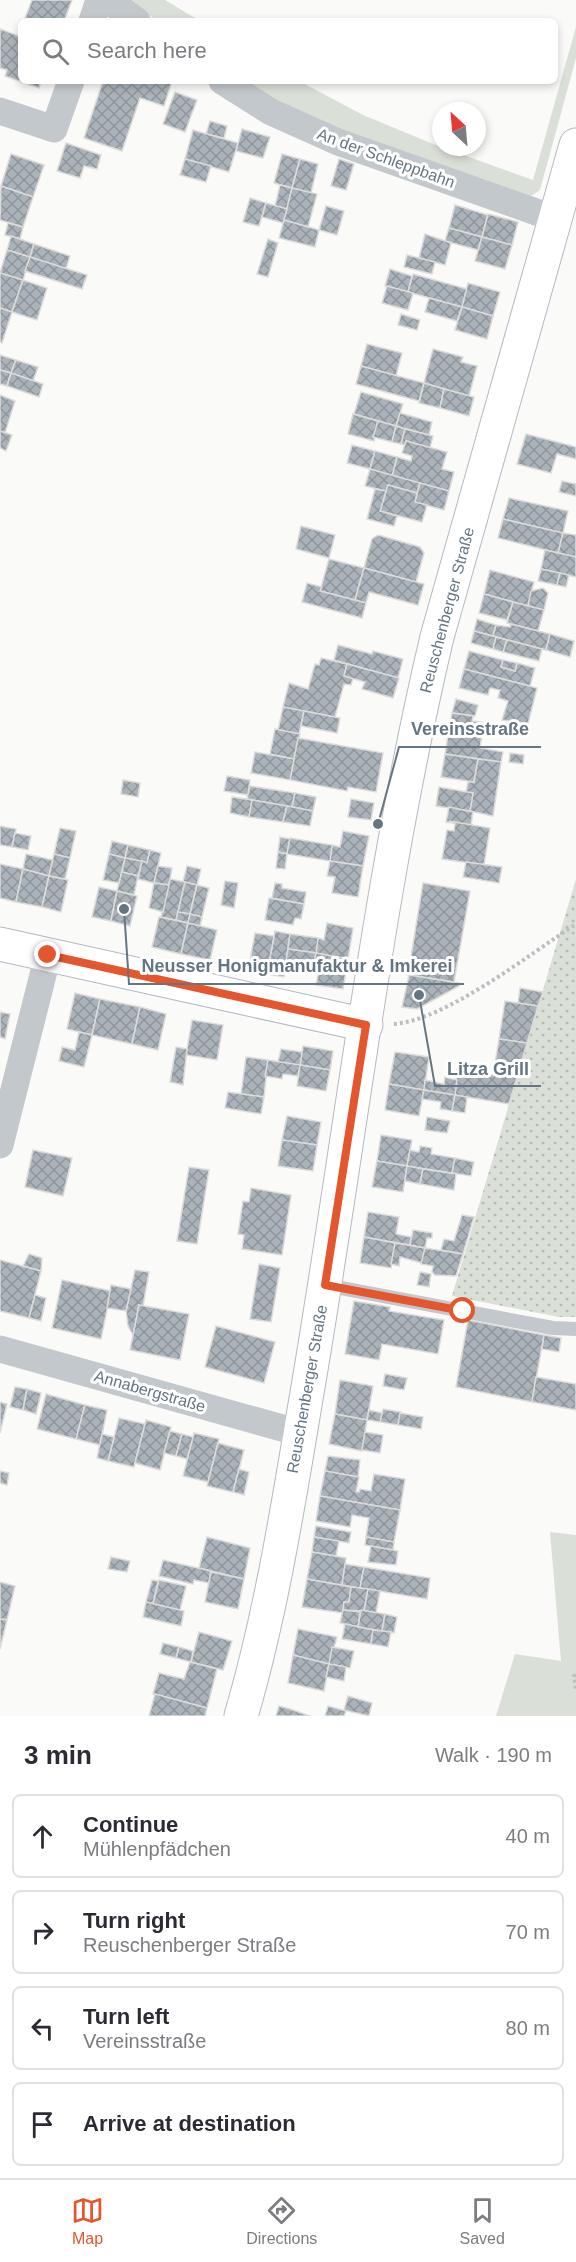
<!DOCTYPE html>
<html lang="en">
<head>
<meta charset="utf-8">
<style>
	body { margin:0; font-family:Arial,sans-serif; background:#f7f7f7; color:#2b2b33 }
	.compass { position:absolute; left:432px; top:102px; width:54px; height:54px; border-radius:50%; background:#fff; box-shadow:0 3px 9px #0003; rotate:334deg }
	.stop { position:absolute; width:18px; height:18px; margin:-14px; border:4px solid #e4572e; border-radius:50%; background:#fff }
	.stop.end { background:#e4572e; border-color:#fff; box-shadow:0 2px 6px #0008 }
	.list { margin:0; padding:0; list-style:none }
	h2 { display:flex; justify-content:space-between; align-items:center; height:78px; margin:0; padding:0 24px; font-size:26px }
	h2 small { font-size:20px; font-weight:400; color:#7c7c81 }
	.list li { display:grid; grid-template-columns:39px 1fr auto; gap:18px; align-items:center; box-sizing:border-box; height:84px; margin:0 12px 12px; padding:0 12px; border:2px solid #e1e1e2; border-radius:9px }
	.list b { display:block; font-size:22px; white-space:nowrap }
	.list p { margin:0; font-size:20px; white-space:nowrap; color:#7c7c81 }
	.list em { font-size:20px; font-style:normal; color:#7c7c81 }
	.icon { flex:none; width:33px; height:33px; fill:none; stroke:currentColor; stroke-width:2; stroke-linecap:round; stroke-linejoin:round }
	.map { position:relative; flex:none; width:576px; height:1716px; overflow:hidden }
	.search { position:absolute; background:#fff; box-shadow:0 3px 9px #0003; left:18px; right:18px; top:18px; height:66px; display:flex; align-items:center; gap:15px; box-sizing:border-box; padding:0 21px; border-radius:9px; color:#7c7c81; font-size:22px }
	.sheet { height:462px; background:#fff }
	nav { display:flex; justify-content:space-around; align-items:center; box-sizing:border-box; height:84px; border-top:2px solid #e1e1e2; background:#fff; font-size:16px; color:#7c7c81 }
	nav a { display:grid; justify-items:center; gap:3px }
	nav .on { color:#e4572e }
	.map>svg:first-child { display:block }
	.grass { fill:#dadfd7 }
	.garden { fill:url(#garden-dots) }
	.building { fill:url(#building-cross-hatch); stroke:#dcdcda; stroke-width:1.5 }
	.lines { fill:none; stroke-linecap:round; stroke-linejoin:round }
	.secondary-casing { stroke:#b3babf; stroke-width:35 }
	.path { stroke:#bbbfc2; stroke-width:4; stroke-dasharray:3 3; stroke-linecap:butt }
	.lane { stroke:#c3c8cc; stroke-width:14 }
	.street { stroke:#c3c8cc; stroke-width:27 }
	.secondary { stroke:#fff; stroke-width:33 }
	.route { stroke:#e4572e; stroke-width:8 }
	.labels { text-anchor:middle; dominant-baseline:central; stroke-width:6; stroke-linejoin:round; paint-order:stroke }
	.street-label { font-size:16px; fill:#657683; stroke:#fff }
	.leader { fill:none; stroke:#657683; stroke-width:2 }
	.callout-dot { fill:#657683; stroke:#fff; stroke-width:2 }
	.callout-label { font-size:18px; text-anchor:middle; font-weight:bold; fill:#657683; stroke:#fff; stroke-width:6; stroke-linejoin:round; paint-order:stroke }
</style>
</head>
<body>
<div class="map">
<svg width="576" height="1716" viewBox="0 0 576 1716">
	<defs>
		<pattern id="garden-dots" width="8" height="8" patternUnits="userSpaceOnUse" patternTransform="scale(1.5)"><rect width="8" height="8" fill="#dadfd7"/><path d="M2 2h.1M6 6h.1" fill="none" stroke="#b4b9b4" stroke-width="1.8" stroke-linecap="round"/></pattern>
		<pattern id="building-cross-hatch" width="8" height="8" patternUnits="userSpaceOnUse" patternTransform="scale(1.5)"><rect width="8" height="8" fill="#aab3b9"/><path d="M0 0l8 8M0 8l8-8" fill="none" stroke="#8e969c"/></pattern>
	</defs>
	<rect width="100%" height="100%" fill="#fafaf8"/>
	<g class="grass">
		<polygon points="129,0 165,0 200,21 157,21"/>
		<path d="M576,27V58L540,190L531,196C433,162 329,135 240,81H299L363,115L438,146L533,180Z"/>
		<polygon points="550,1532 576,1535 576,1716 496,1716 515,1654 561,1661"/>
	</g>
	<polygon class="garden" points="576,879 576,1317 559,1317 452,1296"/>
	<g class="building">
		<polygon points="32,0 72,0 64,21 24,21"/>
		<polygon points="0,29 19,36 21,30 21,81 41,81 39,88 5,76 7,70 0,68"/>
		<polygon points="103,81 172,81 164,106 140,98 122,151 84,138"/>
		<polygon points="175,92 197,100 185,132 163,124"/>
		<polygon points="210,121 227,126 224,138 206,134"/>
		<polygon points="242,129 270,137 263,158 236,151"/>
		<polygon points="193,130 238,143 229,172 185,159"/>
		<polygon points="66,143 101,155 97,169 84,166 80,178 57,171"/>
		<polygon points="11,154 44,165 33,197 1,186"/>
		<polygon points="282,154 300,159 292,188 274,183"/>
		<polygon points="185,159 211,166 206,182 180,175"/>
		<polygon points="300,159 318,164 311,193 292,188"/>
		<polygon points="339,159 354,164 346,190 331,186"/>
		<polygon points="280,185 292,188 287,209 275,206"/>
		<polygon points="1,186 33,197 23,227 0,220"/>
		<polygon points="292,188 317,194 308,227 284,220"/>
		<polygon points="250,198 266,203 259,226 243,222"/>
		<polygon points="266,203 287,209 283,223 262,217"/>
		<polygon points="455,205 488,215 482,237 449,228"/>
		<polygon points="326,206 344,211 337,235 319,230"/>
		<polygon points="488,214 518,222 512,245 482,237"/>
		<polygon points="284,220 319,230 315,247 279,238"/>
		<polygon points="8,223 23,227 20,239 5,235"/>
		<polygon points="449,228 482,237 478,250 445,241"/>
		<polygon points="425,234 451,243 445,265 419,258"/>
		<polygon points="11,236 34,244 30,257 7,250"/>
		<polygon points="482,237 512,245 505,269 475,261"/>
		<polygon points="268,239 278,243 268,277 257,274"/>
		<polygon points="34,244 70,256 66,269 30,257"/>
		<polygon points="7,250 30,257 23,280 0,273"/>
		<polygon points="407,255 435,262 432,274 404,267"/>
		<polygon points="30,257 87,275 82,289 25,271"/>
		<polygon points="390,269 412,276 408,292 385,286"/>
		<polygon points="0,273 23,280 12,312 0,308"/>
		<polygon points="413,274 467,289 462,307 408,292"/>
		<polygon points="23,280 47,288 37,320 12,312"/>
		<polygon points="468,283 500,292 493,316 462,307"/>
		<polygon points="387,286 413,293 408,310 382,303"/>
		<polygon points="429,298 462,307 457,321 425,312"/>
		<polygon points="462,307 493,316 487,339 455,330"/>
		<polygon points="0,308 12,312 2,343 0,342"/>
		<polygon points="401,314 420,320 417,330 398,325"/>
		<polygon points="367,344 402,353 396,376 361,366"/>
		<polygon points="433,349 463,357 461,362 477,366 469,396 424,383"/>
		<polygon points="0,355 16,360 11,373 0,370"/>
		<polygon points="16,360 38,367 33,381 11,373"/>
		<polygon points="361,366 424,383 419,401 356,384"/>
		<polygon points="0,370 11,373 7,386 0,384"/>
		<polygon points="11,373 43,384 39,397 7,386"/>
		<polygon points="424,383 444,389 440,408 419,403"/>
		<polygon points="444,389 474,397 469,416 440,408"/>
		<polygon points="361,392 403,404 396,426 354,414"/>
		<polygon points="0,395 15,401 5,433 0,431"/>
		<polygon points="400,413 432,422 429,435 396,426"/>
		<polygon points="353,414 378,421 374,441 348,434"/>
		<polygon points="378,421 396,426 392,442 373,437"/>
		<polygon points="396,426 405,429 401,444 392,442"/>
		<polygon points="405,429 433,436 430,448 406,441 405,445 401,444"/>
		<polygon points="0,431 12,435 6,451 0,448"/>
		<polygon points="526,434 576,447 576,459 557,454 551,473 517,464"/>
		<polygon points="406,441 447,452 442,469 454,472 449,491 392,476 397,457 411,461 412,456 402,453"/>
		<polygon points="352,445 375,451 370,469 347,463"/>
		<polygon points="375,451 397,457 392,476 370,469"/>
		<polygon points="370,469 420,483 417,493 388,485 386,491 365,486"/>
		<polygon points="562,481 576,484 576,496 559,492"/>
		<polygon points="420,483 449,491 444,510 415,502"/>
		<polygon points="388,485 417,493 415,502 427,505 422,522 380,511"/>
		<polygon points="375,489 386,491 380,511 397,516 394,526 367,519"/>
		<polygon points="509,498 568,511 563,533 503,519"/>
		<polygon points="503,519 563,533 558,553 498,538"/>
		<polygon points="301,526 335,535 329,558 296,549"/>
		<polygon points="563,533 576,535 576,557 558,553"/>
		<polygon points="378,535 420,547 424,553 416,582 364,568 372,539"/>
		<polygon points="545,550 576,557 576,577 541,569"/>
		<polygon points="329,559 364,568 355,600 320,591"/>
		<polygon points="364,568 424,584 418,605 369,592 366,603 355,600"/>
		<polygon points="541,569 560,573 557,585 538,581"/>
		<polygon points="490,570 534,582 528,606 484,594"/>
		<polygon points="560,573 569,575 566,587 557,585"/>
		<polygon points="307,583 322,587 320,591 366,603 362,618 302,602"/>
		<polygon points="543,588 548,593 544,610 528,606 531,591"/>
		<polygon points="484,594 513,602 507,620 479,613"/>
		<polygon points="513,602 544,610 538,631 507,623"/>
		<polygon points="477,619 496,625 493,636 474,631"/>
		<polygon points="511,624 550,634 546,650 493,636 496,625 510,627"/>
		<polygon points="474,631 496,637 493,649 471,643"/>
		<polygon points="550,634 574,641 570,657 546,650"/>
		<polygon points="496,637 507,640 503,652 493,649"/>
		<polygon points="507,640 542,649 539,661 503,652"/>
		<polygon points="338,645 372,654 373,651 403,659 398,678 334,660"/>
		<polygon points="469,651 503,660 501,667 515,671 517,663 535,668 530,686 464,669"/>
		<polygon points="321,658 347,664 344,676 353,678 351,685 344,684 335,717 283,707 289,683 308,689 315,664 319,665"/>
		<polygon points="503,660 517,663 515,671 501,667"/>
		<polygon points="347,664 399,678 393,698 362,689 365,682 344,676"/>
		<polygon points="464,669 537,688 528,724 502,720 508,701 498,698 500,690 490,688 488,695 459,688"/>
		<polygon points="456,699 478,705 475,716 452,713"/>
		<polygon points="283,707 304,711 299,734 278,730"/>
		<polygon points="304,711 340,718 337,733 301,726"/>
		<polygon points="452,713 473,716 472,726 450,724"/>
		<polygon points="473,721 495,724 493,737 449,729 450,724 472,726"/>
		<polygon points="275,729 300,734 294,759 270,754"/>
		<polygon points="449,729 482,735 480,748 503,752 501,762 445,754"/>
		<polygon points="298,738 383,753 376,792 348,787 347,791 290,780"/>
		<polygon points="255,752 294,759 290,780 251,773"/>
		<polygon points="510,753 524,755 523,764 509,762"/>
		<polygon points="445,754 478,759 474,782 441,777"/>
		<polygon points="478,759 501,762 493,816 470,811 473,793 466,792 468,782 474,782"/>
		<polygon points="227,776 250,780 248,795 224,791"/>
		<polygon points="123,780 140,783 138,797 121,794"/>
		<polygon points="250,786 295,793 292,807 247,799"/>
		<polygon points="439,787 473,793 470,811 436,806"/>
		<polygon points="295,793 316,797 313,811 292,807"/>
		<polygon points="232,797 252,800 249,817 230,813"/>
		<polygon points="351,799 374,803 371,820 348,817"/>
		<polygon points="252,800 287,806 283,822 249,817"/>
		<polygon points="287,806 313,811 310,826 283,822"/>
		<polygon points="449,807 473,812 471,825 446,822"/>
		<polygon points="449,821 490,828 484,865 442,859 447,830 454,831 455,824"/>
		<polygon points="0,826 16,829 12,847 0,845"/>
		<polygon points="60,828 76,831 70,858 54,854"/>
		<polygon points="343,831 369,836 363,866 330,861 332,845 340,847"/>
		<polygon points="15,833 31,836 28,850 12,847"/>
		<polygon points="280,837 290,839 287,854 278,852"/>
		<polygon points="290,838 332,845 330,861 287,854"/>
		<polygon points="112,841 128,845 125,858 109,854"/>
		<polygon points="128,845 150,850 147,863 125,858"/>
		<polygon points="150,850 161,853 154,883 138,879 142,861 147,863"/>
		<polygon points="278,852 287,854 285,869 276,868"/>
		<polygon points="26,854 53,860 49,876 23,869"/>
		<polygon points="54,854 70,858 65,879 49,876"/>
		<polygon points="109,854 125,858 119,883 103,880"/>
		<polygon points="125,858 142,861 138,876 122,872"/>
		<polygon points="330,861 363,866 358,897 332,893 335,877 327,876"/>
		<polygon points="466,862 502,867 499,883 463,877"/>
		<polygon points="0,864 23,869 16,902 0,898"/>
		<polygon points="158,866 172,868 169,885 154,883"/>
		<polygon points="187,866 201,869 197,885 183,882"/>
		<polygon points="23,869 49,876 42,907 16,902"/>
		<polygon points="122,872 138,876 134,895 117,891"/>
		<polygon points="49,876 68,880 61,912 42,907"/>
		<polygon points="170,879 185,882 176,920 161,917"/>
		<polygon points="225,881 238,883 234,908 221,905"/>
		<polygon points="185,882 197,885 190,914 178,912"/>
		<polygon points="154,883 169,885 163,912 149,908"/>
		<polygon points="275,883 282,884 282,888 306,892 304,904 272,898"/>
		<polygon points="423,883 470,891 454,982 408,975"/>
		<polygon points="197,885 209,888 202,917 190,914"/>
		<polygon points="99,887 117,891 111,921 92,917"/>
		<polygon points="117,891 137,896 130,926 111,921"/>
		<polygon points="269,898 304,904 301,919 295,918 293,925 265,920"/>
		<polygon points="178,912 190,914 188,923 176,920"/>
		<polygon points="190,914 202,917 200,926 188,923"/>
		<polygon points="159,917 188,923 181,954 152,947"/>
		<polygon points="188,923 217,930 210,960 181,954"/>
		<polygon points="327,923 353,928 348,959 316,953 318,938 324,940"/>
		<polygon points="275,931 290,934 284,977 267,974"/>
		<polygon points="255,933 274,936 267,974 248,971"/>
		<polygon points="290,934 318,938 316,953 288,949"/>
		<polygon points="288,949 316,953 313,970 285,966"/>
		<polygon points="316,953 348,959 343,989 316,985 319,970 313,969"/>
		<polygon points="409,975 459,983 459,986 417,1009 402,1007"/>
		<polygon points="520,988 543,992 538,1006 518,1003"/>
		<polygon points="75,993 100,999 92,1035 67,1029"/>
		<polygon points="100,999 140,1007 132,1044 92,1035"/>
		<polygon points="505,1001 538,1006 527,1043 499,1039"/>
		<polygon points="140,1007 166,1014 158,1050 132,1044"/>
		<polygon points="0,1012 10,1014 5,1039 0,1037"/>
		<polygon points="192,1020 223,1025 217,1060 186,1055"/>
		<polygon points="79,1032 92,1035 84,1067 59,1061 62,1047 75,1050"/>
		<polygon points="499,1039 527,1043 509,1104 455,1095 457,1070 493,1075"/>
		<polygon points="303,1046 333,1051 330,1070 300,1065"/>
		<polygon points="176,1047 187,1049 183,1085 170,1082"/>
		<polygon points="281,1049 302,1052 300,1065 278,1062"/>
		<polygon points="395,1052 429,1057 424,1090 389,1084"/>
		<polygon points="246,1057 268,1060 264,1097 241,1094"/>
		<polygon points="268,1060 300,1065 298,1076 283,1074 282,1079 265,1076"/>
		<polygon points="300,1065 330,1070 326,1091 297,1086"/>
		<polygon points="445,1077 457,1080 455,1095 424,1090 425,1080 444,1084"/>
		<polygon points="389,1084 424,1090 419,1116 385,1110"/>
		<polygon points="424,1090 455,1095 452,1111 440,1109 441,1102 422,1099"/>
		<polygon points="228,1092 264,1097 261,1114 225,1108"/>
		<polygon points="455,1095 467,1097 465,1113 452,1111"/>
		<polygon points="287,1116 321,1122 317,1145 282,1140"/>
		<polygon points="427,1117 450,1121 447,1133 425,1130"/>
		<polygon points="381,1135 412,1140 407,1166 377,1161"/>
		<polygon points="282,1140 317,1145 313,1171 278,1166"/>
		<polygon points="420,1146 432,1148 431,1154 455,1158 452,1173 407,1166 410,1150 419,1152"/>
		<polygon points="33,1150 72,1158 63,1196 25,1187"/>
		<polygon points="455,1158 474,1162 471,1176 452,1173"/>
		<polygon points="377,1161 407,1166 403,1192 372,1187"/>
		<polygon points="407,1166 423,1169 420,1184 405,1181"/>
		<polygon points="189,1167 209,1170 197,1244 177,1241"/>
		<polygon points="423,1169 456,1174 454,1190 420,1184"/>
		<polygon points="251,1188 291,1195 282,1255 242,1249 244,1235 238,1234 243,1201 249,1202"/>
		<polygon points="368,1212 399,1217 396,1234 411,1237 410,1245 364,1237"/>
		<polygon points="462,1215 474,1217 463,1254 441,1250 444,1239 454,1241"/>
		<polygon points="413,1230 432,1233 432,1238 427,1238 425,1248 410,1245"/>
		<polygon points="364,1237 395,1243 391,1268 360,1263"/>
		<polygon points="395,1243 425,1248 422,1263 400,1257 399,1266 391,1264"/>
		<polygon points="425,1248 463,1254 456,1276 435,1275 432,1272 433,1266 421,1264"/>
		<polygon points="29,1254 42,1258 41,1271 23,1266"/>
		<polygon points="0,1260 41,1271 29,1318 0,1311"/>
		<polygon points="259,1264 280,1268 271,1322 250,1319"/>
		<polygon points="135,1270 149,1272 143,1306 139,1305 133,1335 128,1326 126,1311"/>
		<polygon points="420,1272 431,1274 429,1287 417,1285"/>
		<polygon points="62,1280 111,1291 101,1339 52,1328"/>
		<polygon points="111,1285 131,1289 126,1311 107,1308"/>
		<polygon points="35,1295 46,1298 41,1321 29,1318"/>
		<polygon points="354,1301 390,1307 389,1311 444,1320 438,1354 382,1344 379,1360 345,1354"/>
		<polygon points="139,1305 189,1314 180,1360 130,1350"/>
		<polygon points="468,1320 544,1335 532,1402 456,1387"/>
		<polygon points="216,1326 275,1342 264,1383 205,1367"/>
		<polygon points="544,1335 561,1338 559,1352 542,1349"/>
		<polygon points="385,1374 407,1378 404,1390 383,1386"/>
		<polygon points="536,1377 576,1384 576,1410 532,1402"/>
		<polygon points="340,1380 373,1386 367,1420 335,1414"/>
		<polygon points="15,1387 27,1389 23,1410 10,1407"/>
		<polygon points="27,1389 41,1393 36,1414 23,1410"/>
		<polygon points="46,1394 85,1405 76,1439 37,1429"/>
		<polygon points="0,1402 7,1404 0,1433"/>
		<polygon points="85,1405 107,1410 100,1445 76,1439"/>
		<polygon points="383,1409 401,1412 398,1425 380,1422"/>
		<polygon points="369,1410 382,1413 380,1422 367,1420"/>
		<polygon points="400,1413 423,1417 421,1429 398,1425"/>
		<polygon points="335,1414 367,1420 362,1451 329,1444"/>
		<polygon points="119,1418 145,1424 134,1467 108,1461"/>
		<polygon points="146,1420 171,1427 160,1470 135,1463"/>
		<polygon points="170,1431 182,1434 176,1456 164,1453"/>
		<polygon points="365,1432 383,1435 380,1453 362,1450"/>
		<polygon points="194,1433 219,1439 208,1482 183,1476"/>
		<polygon points="102,1434 114,1437 108,1461 97,1458"/>
		<polygon points="182,1434 193,1437 187,1459 176,1456"/>
		<polygon points="218,1443 244,1450 233,1492 207,1486"/>
		<polygon points="328,1456 360,1460 358,1477 325,1471"/>
		<polygon points="239,1469 249,1472 244,1495 233,1492"/>
		<polygon points="0,1471 9,1473 7,1485 0,1483"/>
		<polygon points="325,1471 359,1477 356,1492 359,1492 360,1489 371,1491 374,1474 405,1479 400,1510 320,1496"/>
		<polygon points="320,1496 400,1510 394,1542 366,1537 369,1518 352,1515 350,1527 316,1521"/>
		<polygon points="316,1526 351,1532 349,1543 314,1537"/>
		<polygon points="207,1537 250,1548 244,1579 199,1568"/>
		<polygon points="314,1537 339,1541 336,1556 312,1552"/>
		<polygon points="366,1537 394,1542 393,1550 365,1545"/>
		<polygon points="371,1546 398,1551 396,1565 368,1562"/>
		<polygon points="312,1552 346,1558 342,1585 307,1579"/>
		<polygon points="111,1557 130,1561 127,1572 108,1569"/>
		<polygon points="163,1560 211,1571 209,1583 194,1580 193,1584 159,1576"/>
		<polygon points="345,1564 364,1567 360,1588 342,1585"/>
		<polygon points="364,1567 430,1578 427,1599 360,1588"/>
		<polygon points="211,1572 244,1579 238,1609 205,1602"/>
		<polygon points="307,1579 351,1587 349,1602 344,1602 343,1613 302,1607"/>
		<polygon points="152,1580 158,1581 153,1604 146,1602"/>
		<polygon points="159,1580 186,1586 180,1610 153,1604"/>
		<polygon points="0,1582 15,1586 7,1620 0,1619"/>
		<polygon points="351,1587 368,1589 364,1611 343,1610 344,1602 349,1602"/>
		<polygon points="368,1589 380,1591 376,1613 364,1611"/>
		<polygon points="146,1602 184,1611 181,1626 143,1617"/>
		<polygon points="343,1610 360,1612 358,1627 340,1623"/>
		<polygon points="361,1610 385,1614 382,1631 358,1627"/>
		<polygon points="385,1614 397,1617 394,1633 382,1631"/>
		<polygon points="0,1619 7,1620 0,1649"/>
		<polygon points="345,1624 373,1630 371,1644 342,1639"/>
		<polygon points="298,1629 337,1637 329,1664 293,1655"/>
		<polygon points="373,1630 391,1632 388,1647 371,1644"/>
		<polygon points="199,1632 232,1641 223,1670 191,1662"/>
		<polygon points="163,1643 179,1647 176,1658 160,1654"/>
		<polygon points="179,1647 193,1651 191,1662 176,1658"/>
		<polygon points="332,1647 354,1651 350,1668 329,1664"/>
		<polygon points="293,1655 329,1664 324,1691 288,1683"/>
		<polygon points="190,1662 217,1669 207,1708 153,1694 159,1673 184,1679"/>
		<polygon points="329,1664 346,1667 344,1681 326,1677"/>
		<polygon points="155,1694 207,1708 205,1716 149,1716"/>
		<polygon points="348,1696 372,1703 369,1716 344,1710"/>
		<polygon points="279,1706 290,1709 310,1716 276,1716"/>
		<polygon points="328,1706 346,1711 344,1716 325,1716"/>
	</g>
	<g class="lines">
		<defs>
			<g id="secondary">
				<polyline points="0,944 366,1025"/>
				<path d="M241,1716C273,1607 290,1493 309,1381C351,1133 379,882 437,637L576,145"/>
			</g>
		</defs>
		<use href="#secondary" class="secondary-casing"/>
		<g class="path">
			<path d="M394,1024C446,1020 530,954 576,924"/>
			<polyline points="576,1675 574,1676 576,1689"/>
		</g>
		<polyline class="lane" points="325,1285 553,1328 576,1329"/>
		<g class="street">
			<polyline points="108,0 137,21"/>
			<polyline points="92,21 99,0"/>
			<polyline points="222,81 271,112 338,142 556,219"/>
			<polyline points="0,111 54,129 71,81"/>
			<polyline points="0,1145 48,955"/>
			<polyline points="0,1349 300,1433"/>
		</g>
		<use href="#secondary" class="secondary"/>
	</g>
	<g class="lines">
		<polyline class="route" points="48,955 366,1025 325,1285 463,1311"/>
	</g>
	<g class="labels">
		<g class="street-label">
			<text transform="translate(386 158) rotate(20)">An der Schleppbahn</text>
			<text transform="translate(447 610) rotate(-75)">Reuschenberger Straße</text>
			<text transform="translate(307 1389) rotate(-80)">Reuschenberger Straße</text>
			<text transform="translate(150 1391) rotate(16)">Annabergstraße</text>
		</g>
	</g>
	<path class="leader" d="M378 824L399 747H541M124 909L129 984H464M419 995L435 1086H541"/>
	<g class="callout-dot">
		<circle cx="378" cy="824" r="6"/>
		<circle cx="124" cy="909" r="6"/>
		<circle cx="419" cy="995" r="6"/>
	</g>
	<g class="callout-label">
		<text x="470" y="735">Vereinsstraße</text>
		<text x="297" y="972">Neusser Honigmanufaktur &amp; Imkerei</text>
		<text x="488" y="1075">Litza Grill</text>
	</g>
</svg>
<svg class="compass" viewBox="-18 -18 36 36"><path d="M0-13l5 13h-10z" fill="#e53935"/><path d="M0 13l5-13h-10z" fill="#7c7c81"/></svg>
<div class="stop" style="left:463px;top:1311px"></div>
<div class="stop end" style="left:48px;top:955px"></div>
<div class="search"><svg class="icon" aria-label="search" viewBox="0 0 24 24"><circle cx="10" cy="10" r="6"/><path d="M15 15l6 6"/></svg>Search here</div>
</div>
<section class="sheet">
<h2>3 min<small>Walk · 190 m</small></h2>
<ul class="list">
<li><svg class="icon" aria-label="ahead" viewBox="0 0 24 24"><path d="M12 20V5M6 11l6-6 6 6"/></svg><div><b>Continue</b><p>Mühlenpfädchen</p></div><em>40 m</em></li>
<li><svg class="icon" aria-label="right" viewBox="0 0 24 24"><path d="M7 20v-9h11M14 6l5 5-5 5"/></svg><div><b>Turn right</b><p>Reuschenberger Straße</p></div><em>70 m</em></li>
<li><svg class="icon" aria-label="left" viewBox="0 0 24 24"><path d="M17 20v-9H6M10 6l-5 5 5 5"/></svg><div><b>Turn left</b><p>Vereinsstraße</p></div><em>80 m</em></li>
<li><svg class="icon" aria-label="arrive" viewBox="0 0 24 24"><path d="M6 21V4h12l-3 4 3 4H6"/></svg><div><b>Arrive at destination</b></div></li>
</ul>
</section>
<nav>
<a class="on"><svg class="icon" aria-label="map" viewBox="0 0 24 24"><path d="M3 6l6-2 6 2 6-2v14l-6 2-6-2-6 2zM9 4v14M15 6v14"/></svg>Map</a>
<a><svg class="icon" aria-label="directions" viewBox="0 0 24 24"><path d="M12 3l9 9-9 9-9-9zM9 14v-3h6M13 9l2 2-2 2"/></svg>Directions</a>
<a><svg class="icon" aria-label="saved" viewBox="0 0 24 24"><path d="M7 4h10v16l-5-4-5 4z"/></svg>Saved</a>
</nav>
</body>
</html>
